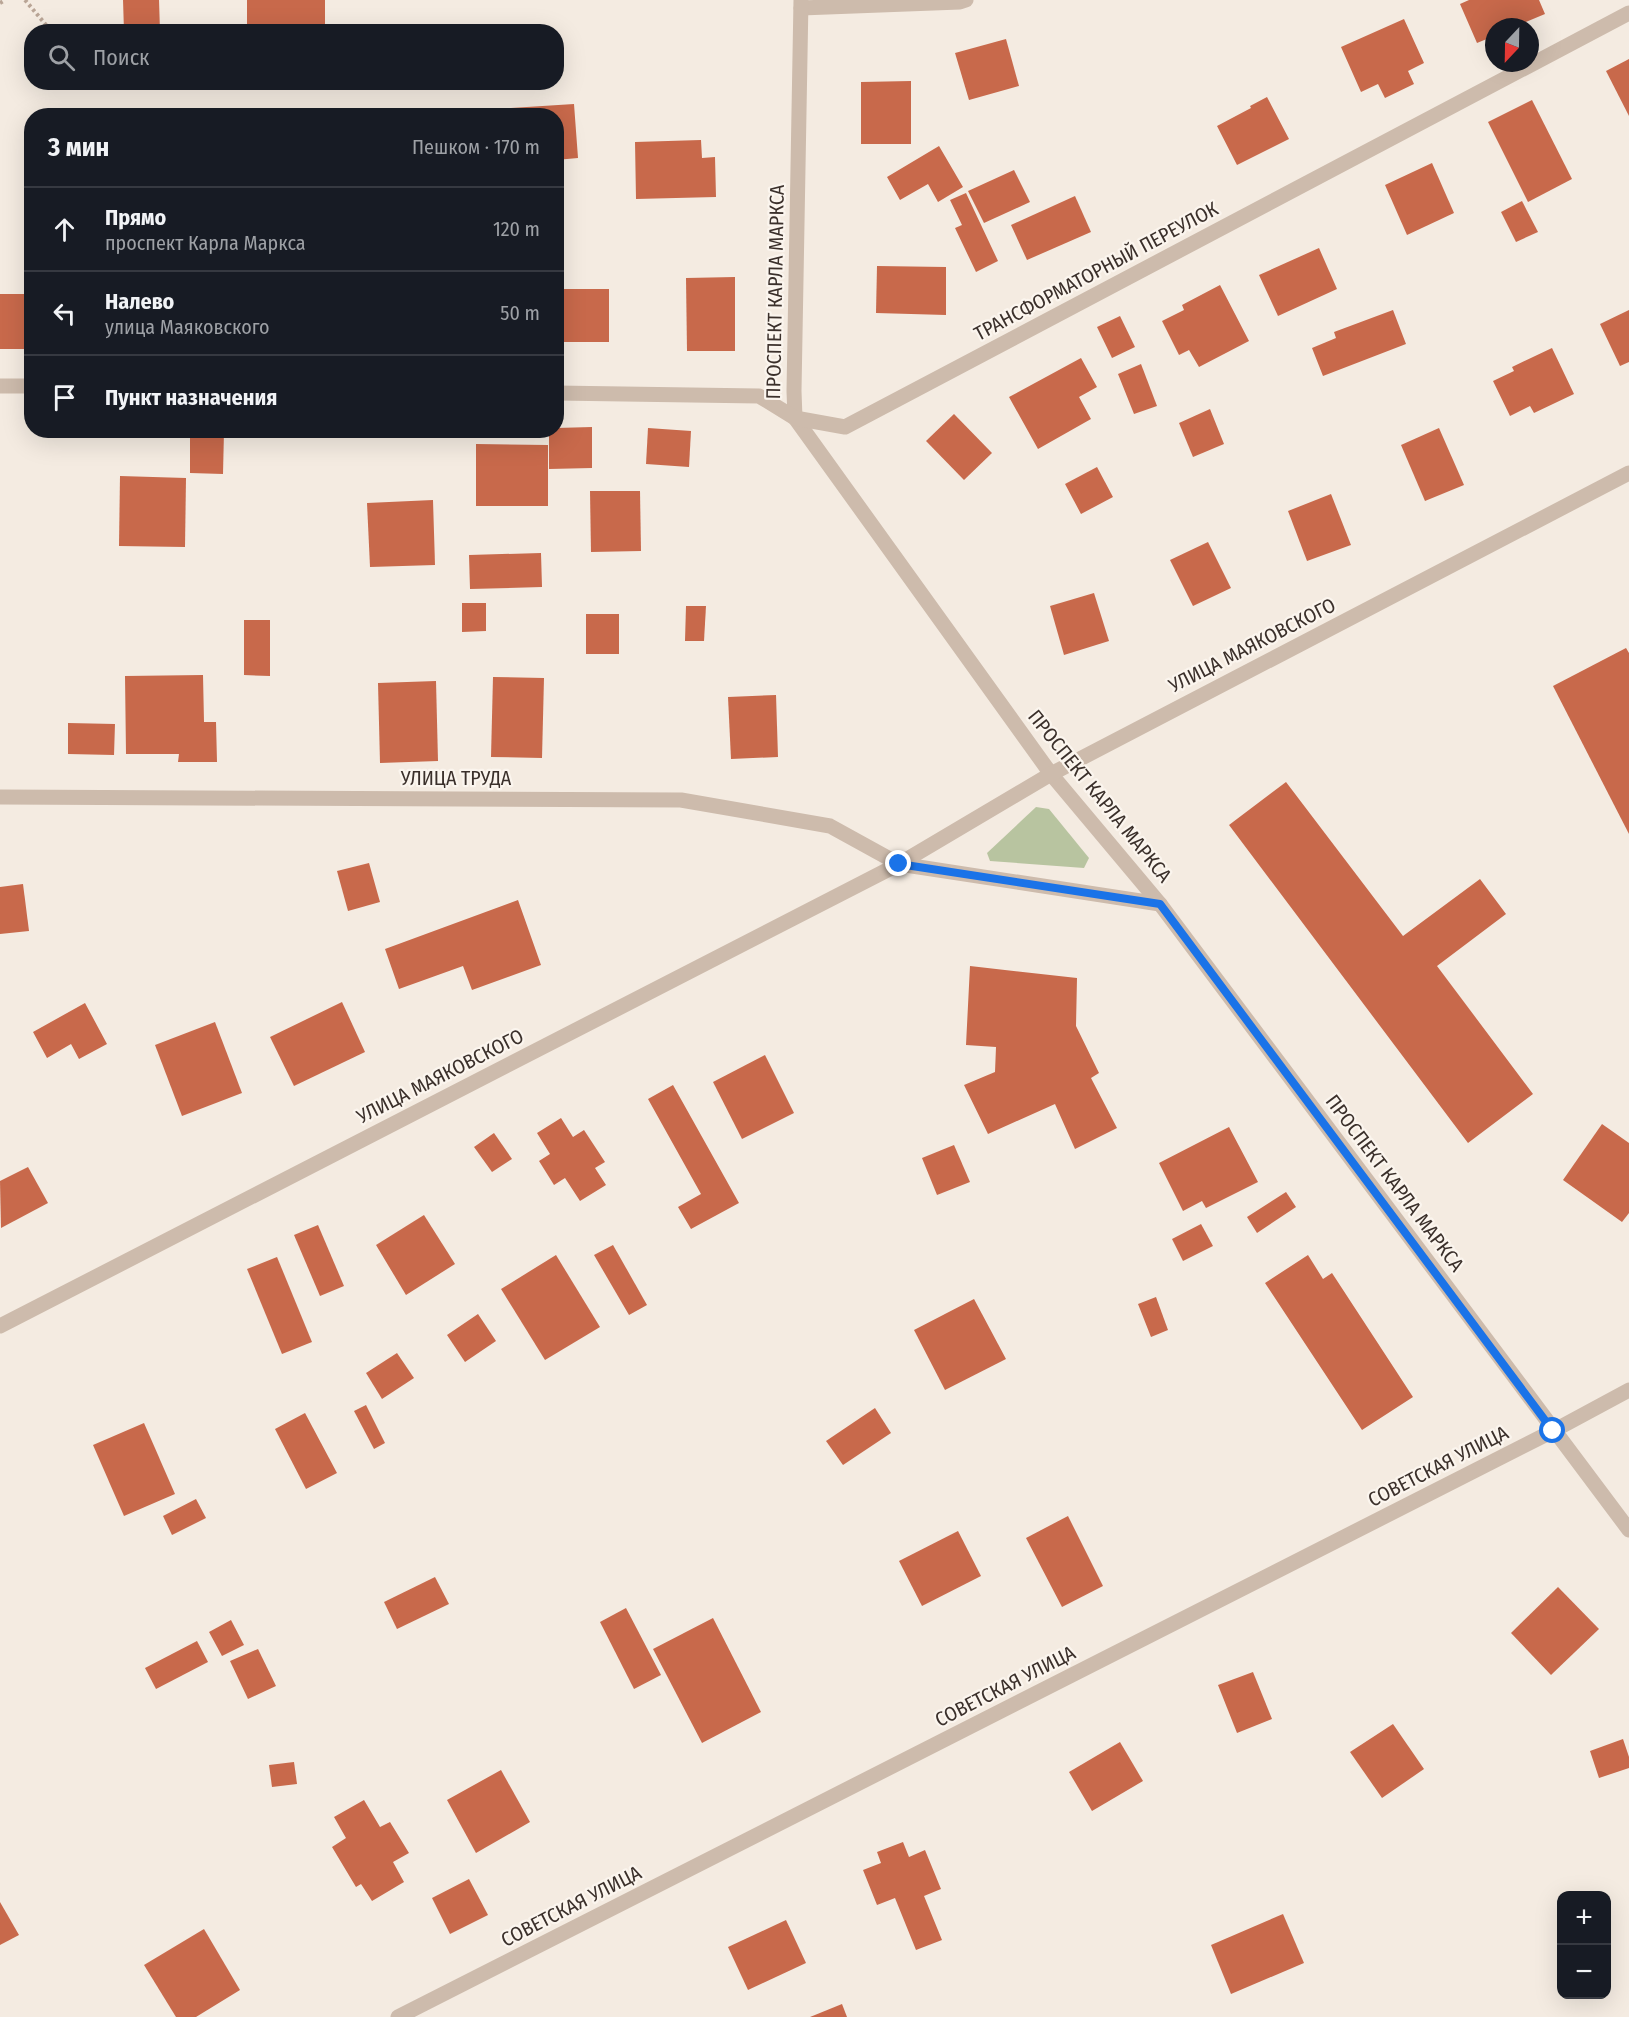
<!DOCTYPE html>
<html lang="ru">
<head>
<meta charset="utf-8">
<style>
	body { margin:0; font-family:"Fira Sans Condensed",sans-serif; background:#20242c; color:#f1f3f6 }
	.controls { position:absolute; right:18px; bottom:18px; display:grid; overflow:hidden; border-radius:12px; box-shadow:0 6px 24px #0002 }
	.controls button { width:54px; height:54px; display:grid; place-items:center; padding:0; border:0; border-bottom:2px solid #363941; background:#171b24; color:#f1f3f6; font:30px sans-serif }
	.compass { position:absolute; left:1485px; top:18px; width:54px; height:54px; border-radius:50%; background:#171b24; box-shadow:0 6px 24px #0002; rotate:202deg }
	.stop { position:absolute; width:18px; height:18px; margin:-14px; border:4px solid #1a73e8; border-radius:50%; background:#fff }
	.stop.end { background:#1a73e8; border-color:#fff; box-shadow:0 2px 6px #0008 }
	.list { margin:0; padding:0; list-style:none }
	h2 { display:flex; justify-content:space-between; align-items:center; height:78px; margin:0; padding:0 24px; font-size:26px }
	h2 small { font-size:20px; font-weight:400; color:#9ea1a6 }
	.list li { display:grid; grid-template-columns:39px 1fr auto; gap:18px; align-items:center; box-sizing:border-box; height:84px; padding:0 24px; border-top:2px solid #363941 }
	.list b { display:block; font-size:22px; white-space:nowrap }
	.list p { margin:0; font-size:20px; white-space:nowrap; color:#9ea1a6 }
	.list em { font-size:20px; font-style:normal; color:#9ea1a6 }
	.icon { flex:none; width:33px; height:33px; fill:none; stroke:currentColor; stroke-width:2; stroke-linecap:round; stroke-linejoin:round }
	.map { position:relative; flex:none; width:1629px; height:2017px; overflow:hidden }
	.search { position:absolute; background:#171b24; box-shadow:0 6px 24px #0002; left:24px; top:24px; width:540px; height:66px; display:flex; align-items:center; gap:15px; box-sizing:border-box; padding:0 21px; border-radius:24px; color:#9ea1a6; font-size:22px }
	.panel { position:absolute; background:#171b24; box-shadow:0 6px 24px #0002; left:24px; top:108px; width:540px; height:330px; border-radius:24px }
	.map>svg:first-child { display:block }
	.green { fill:#b8c4a0 }
	.building { fill:#c8694b }
	.lines { fill:none; stroke-linecap:round; stroke-linejoin:round }
	.path { stroke:#b9a596; stroke-width:4; stroke-dasharray:3 3; stroke-linecap:butt }
	.lane { stroke:#cdbbac; stroke-width:15 }
	.street { stroke:#cdbbac; stroke-width:15 }
	.route { stroke:#1a73e8; stroke-width:8 }
	.labels { text-anchor:middle; dominant-baseline:central; stroke-width:4.5; stroke-linejoin:round; paint-order:stroke }
	.street-label { font-size:20px; fill:#3b302b; stroke:#fbf5ee }
</style>
</head>
<body>
<div class="map">
<svg width="1629" height="2017" viewBox="0 0 1629 2017">
	<rect width="100%" height="100%" fill="#f4ebe1"/>
	<polygon class="green" points="1036,807 1049,809 1089,858 1084,868 990,861 987,853"/>
	<g class="building">
		<polygon points="123,0 159,0 160,32 124,32"/>
		<rect x="247" y="0" width="78" height="32"/>
		<polygon points="1469,0 1539,0 1545,14 1514,27 1494,27 1494,36 1477,43 1460,4"/>
		<polygon points="1404,19 1424,63 1408,71 1414,84 1385,98 1378,84 1361,92 1341,47"/>
		<polygon points="1006,39 1019,86 969,100 955,53"/>
		<polygon points="1629,59 1629,116 1606,71"/>
		<polygon points="911,81 911,144 861,144 861,82"/>
		<polygon points="1267,97 1289,139 1237,165 1217,126 1251,108 1250,106"/>
		<polygon points="1532,100 1572,179 1528,202 1488,122"/>
		<polygon points="574,104 578,158 556,160 556,116 512,116 511,108"/>
		<polygon points="701,140 702,158 715,157 716,197 636,199 635,142"/>
		<polygon points="939,146 963,187 938,202 928,184 900,200 887,177"/>
		<polygon points="1432,163 1454,213 1407,235 1385,185"/>
		<polygon points="1014,170 1030,202 984,223 968,191"/>
		<polygon points="966,193 998,261 976,272 955,228 962,225 950,200"/>
		<polygon points="1075,196 1091,232 1027,260 1011,225"/>
		<polygon points="1522,201 1538,232 1516,242 1501,212"/>
		<polygon points="1319,248 1337,289 1278,316 1259,275"/>
		<polygon points="877,266 946,267 946,315 876,313"/>
		<polygon points="735,277 735,351 687,351 686,278"/>
		<polygon points="1220,285 1249,341 1199,367 1189,350 1179,355 1162,321 1184,310 1182,305"/>
		<rect x="556" y="289" width="53" height="53"/>
		<rect x="0" y="294" width="32" height="55"/>
		<polygon points="1393,310 1406,344 1323,376 1312,348 1336,338 1334,332"/>
		<polygon points="1629,310 1629,362 1620,366 1600,324"/>
		<polygon points="1120,316 1135,347 1112,358 1097,327"/>
		<polygon points="1552,348 1574,394 1534,413 1530,406 1510,416 1493,381 1514,371 1512,367"/>
		<polygon points="1081,358 1097,387 1079,397 1091,419 1038,449 1009,397"/>
		<polygon points="1141,364 1157,406 1134,414 1118,374"/>
		<polygon points="1210,409 1224,444 1193,457 1179,423"/>
		<polygon points="954,414 992,453 964,480 926,441"/>
		<polygon points="592,427 592,468 549,469 549,430 556,430 556,428"/>
		<polygon points="648,428 691,431 689,467 646,464"/>
		<polygon points="1439,428 1464,485 1425,501 1401,445"/>
		<polygon points="190,431 224,431 223,474 190,473"/>
		<polygon points="476,444 548,445 548,506 476,506"/>
		<polygon points="1097,467 1113,497 1081,514 1065,484"/>
		<polygon points="120,476 186,478 185,547 119,546"/>
		<polygon points="590,491 640,491 641,551 591,552"/>
		<polygon points="1331,494 1351,545 1307,561 1288,511"/>
		<polygon points="433,500 435,565 370,567 367,503"/>
		<polygon points="1208,542 1231,588 1193,606 1170,560"/>
		<polygon points="541,553 542,587 470,589 469,555"/>
		<polygon points="1094,593 1109,641 1064,655 1050,606"/>
		<polygon points="462,603 486,603 486,631 462,632"/>
		<polygon points="686,606 706,606 704,641 685,641"/>
		<rect x="586" y="614" width="33" height="40"/>
		<polygon points="244,620 270,620 270,676 244,675"/>
		<polygon points="1626,648 1629,653 1629,834 1553,686"/>
		<polygon points="203,675 204,722 216,722 217,762 178,762 179,754 126,754 125,676"/>
		<polygon points="493,677 544,678 542,758 491,757"/>
		<polygon points="436,681 438,761 380,763 378,683"/>
		<polygon points="776,695 778,757 731,759 728,697"/>
		<polygon points="68,723 115,724 114,755 68,754"/>
		<polygon points="1286,782 1403,936 1480,879 1506,914 1437,966 1533,1094 1468,1143 1229,825"/>
		<polygon points="369,863 380,902 348,911 337,871"/>
		<polygon points="23,884 29,931 0,934 0,887"/>
		<polygon points="518,900 541,965 472,990 463,966 399,989 385,949"/>
		<polygon points="970,966 1077,978 1076,1026 1099,1073 1091,1078 1117,1128 1075,1149 1055,1104 988,1134 964,1085 995,1072 996,1047 966,1045"/>
		<polygon points="342,1002 365,1052 294,1086 270,1037"/>
		<polygon points="85,1003 107,1044 79,1059 71,1044 47,1058 33,1032"/>
		<polygon points="215,1022 242,1093 182,1116 155,1045"/>
		<polygon points="765,1055 794,1113 742,1139 713,1082"/>
		<polygon points="673,1085 739,1203 691,1229 678,1207 701,1194 648,1099"/>
		<polygon points="561,1118 573,1137 584,1130 605,1162 595,1168 606,1185 580,1201 565,1178 554,1185 539,1161 550,1154 537,1133"/>
		<polygon points="1602,1124 1629,1143 1629,1213 1622,1222 1563,1180"/>
		<polygon points="1229,1127 1258,1182 1206,1208 1202,1201 1183,1211 1159,1163"/>
		<polygon points="494,1133 512,1159 492,1172 474,1147"/>
		<polygon points="954,1145 970,1182 937,1195 922,1158"/>
		<polygon points="28,1167 48,1203 1,1228 0,1181"/>
		<polygon points="1286,1192 1296,1207 1257,1233 1247,1217"/>
		<polygon points="424,1215 455,1264 406,1295 376,1245"/>
		<polygon points="1201,1224 1213,1246 1183,1261 1172,1239"/>
		<polygon points="318,1225 344,1286 320,1296 294,1235"/>
		<polygon points="613,1245 647,1305 629,1315 594,1255"/>
		<polygon points="556,1255 600,1327 545,1360 501,1289"/>
		<polygon points="1308,1255 1323,1279 1332,1273 1413,1397 1362,1430 1265,1283"/>
		<polygon points="277,1257 312,1342 282,1354 247,1269"/>
		<polygon points="1156,1297 1168,1330 1151,1337 1138,1304"/>
		<polygon points="974,1299 1006,1359 945,1390 914,1330"/>
		<polygon points="478,1314 496,1341 465,1362 447,1335"/>
		<polygon points="397,1353 414,1378 382,1399 366,1373"/>
		<polygon points="366,1405 385,1443 374,1449 354,1411"/>
		<polygon points="875,1408 891,1433 843,1465 826,1441"/>
		<polygon points="305,1413 337,1473 306,1489 275,1429"/>
		<polygon points="144,1423 175,1494 124,1516 93,1445"/>
		<polygon points="196,1499 206,1518 172,1535 163,1516"/>
		<polygon points="1068,1516 1103,1586 1062,1607 1026,1538"/>
		<polygon points="958,1531 981,1576 922,1606 899,1561"/>
		<polygon points="435,1577 449,1604 397,1629 384,1602"/>
		<polygon points="1558,1587 1599,1629 1551,1675 1511,1633"/>
		<polygon points="626,1608 661,1675 634,1689 600,1622"/>
		<polygon points="713,1618 761,1712 702,1743 653,1649"/>
		<polygon points="231,1620 244,1645 222,1656 209,1632"/>
		<polygon points="197,1641 208,1662 156,1689 145,1668"/>
		<polygon points="258,1649 276,1686 248,1699 230,1661"/>
		<polygon points="1253,1672 1272,1719 1237,1733 1218,1685"/>
		<polygon points="1393,1724 1424,1769 1382,1798 1350,1752"/>
		<polygon points="1623,1739 1629,1757 1629,1768 1599,1778 1590,1751"/>
		<polygon points="1120,1742 1143,1781 1092,1811 1069,1772"/>
		<polygon points="294,1762 297,1784 272,1787 269,1765"/>
		<polygon points="501,1770 530,1822 476,1853 447,1800"/>
		<polygon points="364,1800 380,1827 390,1822 409,1853 393,1862 404,1882 372,1901 361,1884 356,1887 332,1847 346,1838 334,1817"/>
		<polygon points="903,1842 909,1857 925,1850 941,1889 924,1896 942,1940 916,1950 895,1898 877,1905 863,1870 881,1863 877,1852"/>
		<polygon points="469,1879 488,1915 450,1934 432,1898"/>
		<polygon points="0,1902 19,1935 0,1945"/>
		<polygon points="1283,1914 1304,1963 1231,1994 1211,1945"/>
		<polygon points="786,1920 806,1963 748,1990 728,1947"/>
		<polygon points="204,1929 240,1990 196,2017 176,2017 144,1965"/>
		<polygon points="842,2004 847,2017 810,2017"/>
	</g>
	<g class="lines">
		<g class="path">
			<polyline points="25,0 52,32"/>
			<polyline points="0,3 5,0"/>
		</g>
		<polyline class="lane" points="801,8 960,2 966,0"/>
		<g class="street">
			<polyline points="801,0 794,391 795,418 1051,774 1160,904 1629,1530"/>
			<polyline points="0,386 32,386"/>
			<polyline points="556,393 759,396 795,418 845,427 1629,13"/>
			<polyline points="0,797 681,800 830,826 899,864 1160,904"/>
			<polyline points="0,1326 899,864 1051,774 1629,473"/>
			<polyline points="398,2017 1553,1431 1629,1390"/>
		</g>
	</g>
	<g class="lines">
		<polyline class="route" points="899,864 1160,904 1553,1431"/>
	</g>
	<g class="labels">
		<g class="street-label">
			<text transform="translate(1096 271) rotate(-28)">ТРАНСФОРМАТОРНЫЙ ПЕРЕУЛОК</text>
			<text transform="translate(775 292) rotate(-89)">ПРОСПЕКТ КАРЛА МАРКСА</text>
			<text transform="translate(1252 645) rotate(-27)">УЛИЦА МАЯКОВСКОГО</text>
			<text x="456" y="778">УЛИЦА ТРУДА</text>
			<text transform="translate(1100 796) rotate(51)">ПРОСПЕКТ КАРЛА МАРКСА</text>
			<text transform="translate(440 1076) rotate(-27)">УЛИЦА МАЯКОВСКОГО</text>
			<text transform="translate(1395 1183) rotate(53)">ПРОСПЕКТ КАРЛА МАРКСА</text>
			<text transform="translate(1438 1466) rotate(-27)">СОВЕТСКАЯ УЛИЦА</text>
			<text transform="translate(1005 1686) rotate(-27)">СОВЕТСКАЯ УЛИЦА</text>
			<text transform="translate(571 1906) rotate(-27)">СОВЕТСКАЯ УЛИЦА</text>
		</g>
	</g>
</svg>
<div class="controls">
<button>+</button>
<button>−</button>
</div>
<svg class="compass" viewBox="-18 -18 36 36"><path d="M0-13l5 13h-10z" fill="#e53935"/><path d="M0 13l5-13h-10z" fill="#9ea1a6"/></svg>
<div class="stop" style="left:1553px;top:1431px"></div>
<div class="stop end" style="left:899px;top:864px"></div>
<div class="search"><svg class="icon" aria-label="search" viewBox="0 0 24 24"><circle cx="10" cy="10" r="6"/><path d="M15 15l6 6"/></svg>Поиск</div>
<section class="panel">
<h2>3 мин<small>Пешком · 170 m</small></h2>
<ul class="list">
<li><svg class="icon" aria-label="ahead" viewBox="0 0 24 24"><path d="M12 20V5M6 11l6-6 6 6"/></svg><div><b>Прямо</b><p>проспект Карла Маркса</p></div><em>120 m</em></li>
<li><svg class="icon" aria-label="left" viewBox="0 0 24 24"><path d="M17 20v-9H6M10 6l-5 5 5 5"/></svg><div><b>Налево</b><p>улица Маяковского</p></div><em>50 m</em></li>
<li><svg class="icon" aria-label="arrive" viewBox="0 0 24 24"><path d="M6 21V4h12l-3 4 3 4H6"/></svg><div><b>Пункт назначения</b></div></li>
</ul>
</section>
</div>
</body>
</html>
